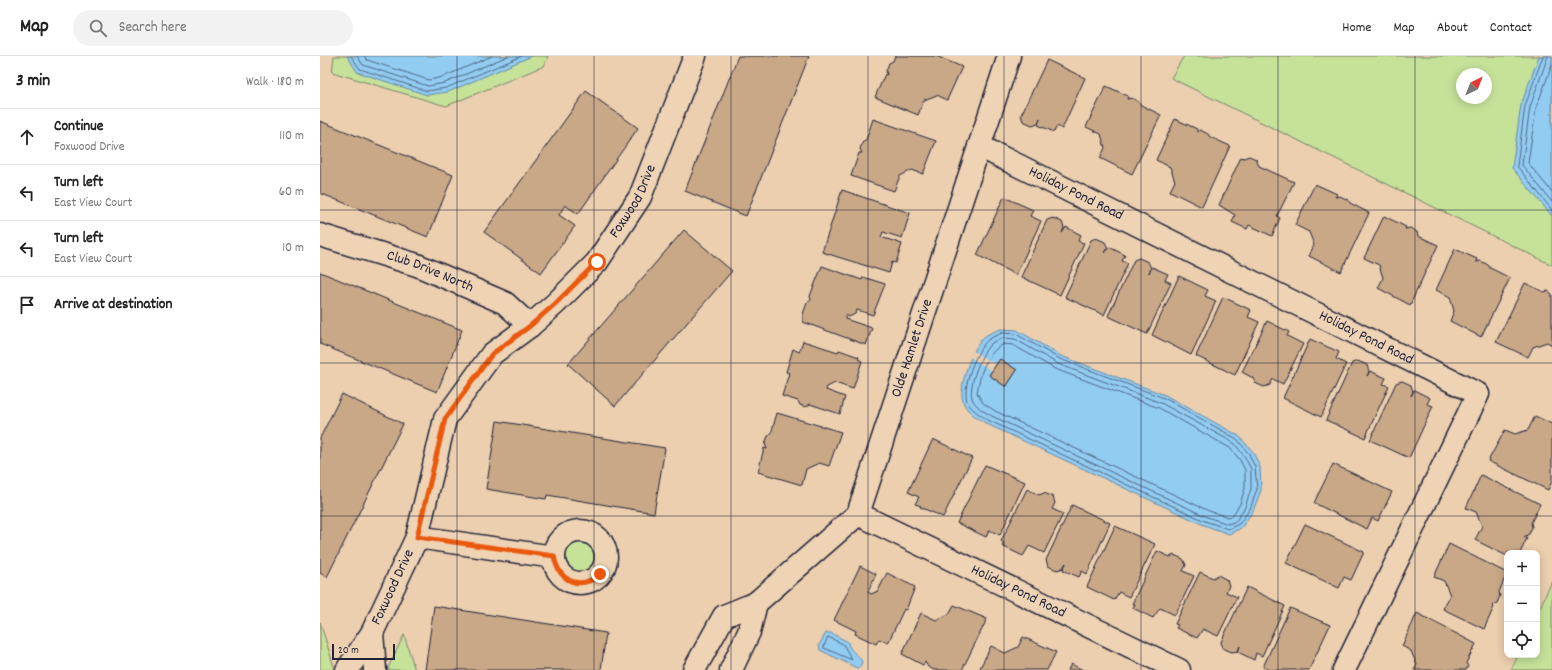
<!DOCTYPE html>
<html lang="en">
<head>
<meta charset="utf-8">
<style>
	body { margin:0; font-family:Dekko,sans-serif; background:#f2f2f2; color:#222 }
	.controls { position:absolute; right:12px; bottom:12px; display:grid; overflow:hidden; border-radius:8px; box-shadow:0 2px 10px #0003 }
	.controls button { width:36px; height:36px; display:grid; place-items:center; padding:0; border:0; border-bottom:1px solid #e0e0e0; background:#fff; color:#222; font:20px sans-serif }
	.compass { position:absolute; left:1136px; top:12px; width:36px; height:36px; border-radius:50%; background:#fff; box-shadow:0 2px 10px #0003; rotate:43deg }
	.scale { position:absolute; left:12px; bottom:10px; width:63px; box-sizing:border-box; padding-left:4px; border:2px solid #22223b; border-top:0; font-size:11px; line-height:14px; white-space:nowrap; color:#22223b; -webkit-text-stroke:3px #eed4b5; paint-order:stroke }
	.stop { position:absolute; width:12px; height:12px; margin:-9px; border:3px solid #ea580c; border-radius:50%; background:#fff }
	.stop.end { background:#ea580c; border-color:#fff; box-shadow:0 1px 4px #0008 }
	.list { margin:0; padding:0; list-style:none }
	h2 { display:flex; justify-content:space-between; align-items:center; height:52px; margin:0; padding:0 16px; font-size:17px }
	h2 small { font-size:13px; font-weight:400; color:#767676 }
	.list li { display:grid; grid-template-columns:26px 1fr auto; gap:12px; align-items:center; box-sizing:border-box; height:56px; padding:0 16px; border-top:1px solid #e0e0e0 }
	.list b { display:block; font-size:15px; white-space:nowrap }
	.list p { margin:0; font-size:13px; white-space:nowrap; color:#767676 }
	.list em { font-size:13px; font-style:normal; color:#767676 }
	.icon { flex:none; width:22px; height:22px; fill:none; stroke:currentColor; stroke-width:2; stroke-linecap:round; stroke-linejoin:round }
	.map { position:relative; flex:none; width:1232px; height:614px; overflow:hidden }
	header { display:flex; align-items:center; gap:24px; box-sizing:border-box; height:56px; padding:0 20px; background:#fff; border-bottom:1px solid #e0e0e0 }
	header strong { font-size:19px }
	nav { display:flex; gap:22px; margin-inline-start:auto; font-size:14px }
	.search { width:280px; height:36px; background:#f2f2f2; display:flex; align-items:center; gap:10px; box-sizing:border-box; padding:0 14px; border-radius:22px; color:#767676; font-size:15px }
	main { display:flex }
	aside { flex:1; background:#fff }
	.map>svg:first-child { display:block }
	.green { fill:#c6e299; stroke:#74826a; fill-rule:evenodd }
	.water { fill:#92ccf1; stroke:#6588a8 }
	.pier { fill:#ebcfae }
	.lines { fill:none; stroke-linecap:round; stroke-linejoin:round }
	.shore { stroke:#4f6684; stroke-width:1 }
	.building { fill:#c8a886; stroke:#22223b }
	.minor-casing { stroke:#22223b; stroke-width:25 }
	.minor { stroke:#eed4b5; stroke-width:22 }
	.route { stroke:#ea580c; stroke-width:5 }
	.grid { fill:none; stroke:#22223b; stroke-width:1; stroke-opacity:0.55 }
	.labels { text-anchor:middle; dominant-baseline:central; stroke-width:3.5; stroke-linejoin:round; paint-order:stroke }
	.street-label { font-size:15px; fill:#22223b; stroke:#eed4b5 }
</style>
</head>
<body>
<header>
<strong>Map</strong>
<div class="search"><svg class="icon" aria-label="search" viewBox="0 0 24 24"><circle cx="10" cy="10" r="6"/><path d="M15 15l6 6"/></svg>Search here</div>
<nav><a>Home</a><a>Map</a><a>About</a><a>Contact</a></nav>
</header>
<main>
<aside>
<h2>3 min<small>Walk · 180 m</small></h2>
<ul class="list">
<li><svg class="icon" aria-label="ahead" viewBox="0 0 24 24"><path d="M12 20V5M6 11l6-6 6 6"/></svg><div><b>Continue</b><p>Foxwood Drive</p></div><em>110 m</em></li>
<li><svg class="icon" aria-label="left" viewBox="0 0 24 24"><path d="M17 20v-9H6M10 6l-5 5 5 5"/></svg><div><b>Turn left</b><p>East View Court</p></div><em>60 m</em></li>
<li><svg class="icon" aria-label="left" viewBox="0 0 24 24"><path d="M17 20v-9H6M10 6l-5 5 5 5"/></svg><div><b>Turn left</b><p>East View Court</p></div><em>10 m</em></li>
<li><svg class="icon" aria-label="arrive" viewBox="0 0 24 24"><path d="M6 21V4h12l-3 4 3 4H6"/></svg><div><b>Arrive at destination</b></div></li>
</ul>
</aside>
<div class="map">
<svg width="1232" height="614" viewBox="0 0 1232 614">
	<rect width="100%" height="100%" fill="#ebcfae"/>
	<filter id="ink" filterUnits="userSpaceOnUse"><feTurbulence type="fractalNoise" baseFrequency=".025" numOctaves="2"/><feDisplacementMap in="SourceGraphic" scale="8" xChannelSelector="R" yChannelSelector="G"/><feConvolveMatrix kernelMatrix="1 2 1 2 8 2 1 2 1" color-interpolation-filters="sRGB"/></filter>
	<g filter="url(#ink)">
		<g class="green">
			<polygon points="14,0 228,0 224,10 126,50 12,16"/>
			<path d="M864,0H1232V209L851,22ZM1142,18H1166V42H1142Z"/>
			<circle cx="260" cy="501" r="20"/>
			<polygon points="1232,525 1232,614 1191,614 1198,599 1217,599 1217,558"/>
			<polygon points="0,566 15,614 0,614"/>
			<polygon points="84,579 95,614 67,614"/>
		</g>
		<g class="water">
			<polygon points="27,0 212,0 128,36 107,39 37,16"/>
			<polygon points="1219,0 1232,0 1232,160 1192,112 1201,49"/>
			<path d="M681,273L697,274L741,300L845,339L919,380L933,396L940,411L941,434L933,455L921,472L909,478L884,469L667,368C659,363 648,357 644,348C636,333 653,291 664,281C669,277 676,275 681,273Z"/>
			<path d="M506,577H511L528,586C528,595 539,598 542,606L539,612H537L500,594L499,589Z"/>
		</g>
		<polygon class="pier" points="653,295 676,309 672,315 650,301"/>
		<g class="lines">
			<g class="shore">
				<polyline points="31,0 40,13 107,35 126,32 202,0"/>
				<polyline points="37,0 43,9 108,30 125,27 188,0"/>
				<polyline points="44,0 47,4 109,24 123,21 172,0"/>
				<polyline points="1223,0 1205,50 1197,110 1232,154"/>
				<polyline points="1228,0 1210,51 1202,109 1232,146"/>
				<polyline points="1232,9 1216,52 1208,107 1232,136"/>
				<path d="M682,277L696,278L740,303L844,342L917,383L929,398L935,411L937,433L930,453L919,468L908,473L885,465L670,365C662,360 653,355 648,347C640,334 657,292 668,284C672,281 678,279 682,277Z"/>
				<path d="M683,282L695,283L738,308L841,347L914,387L925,401L931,413V433L925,451L916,465L908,468L887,461L672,360C665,356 654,350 652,342C648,330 662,294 672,287C675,285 679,284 683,282Z"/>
				<path d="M684,288L693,289L735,313L839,352L910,392L920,404L925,414V432L920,448L912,460L908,461L889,455L675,355L663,347L657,337C660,318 666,296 684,288Z"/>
				<polygon points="508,581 523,588 532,604 504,592"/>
			</g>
		</g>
		<g class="building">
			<polygon points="418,0 489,0 426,160 365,135"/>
			<polygon points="575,0 616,0 642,11 627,44 617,39 604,44 598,59 555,41 565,18 567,19 566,15 569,7 573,5"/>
			<polygon points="727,4 765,22 742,73 737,70 734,76 718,69 720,62 718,67 712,69 703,65 701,59"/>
			<polygon points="786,30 808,40 807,43 812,42 819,46 821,49 841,59 812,118 780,102 785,92 781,78 766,71"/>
			<polygon points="266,35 318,72 258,158 245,149 239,159 255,170 221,217 164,176"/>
			<polygon points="553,63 616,85 603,118 592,114 580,120 574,135 531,120 539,97 542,97 540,93 543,85 546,84"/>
			<polygon points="855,63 877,73 877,76 880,74 888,78 890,81 910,90 882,151 850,135 855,125 850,111 836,104"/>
			<polygon points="0,65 133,119 108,181 0,137"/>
			<polygon points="929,100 936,103 939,110 974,126 957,160 960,162 952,180 929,169 927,173 912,166 915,159 899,149 921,101 924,102"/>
			<polygon points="995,128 1017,138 1015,141 1020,140 1028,144 1030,147 1049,157 1021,216 989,200 994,189 989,176 975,169"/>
			<polygon points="522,134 590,157 582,182 563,176 561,181 582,188 576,207 572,206 569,217 502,196"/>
			<polygon points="684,141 713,154 710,160 721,165 696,219 657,199"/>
			<polygon points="1064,160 1086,171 1085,173 1090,172 1097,176 1098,180 1118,189 1090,249 1058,232 1063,222 1059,209 1044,202"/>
			<polygon points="733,162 742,166 744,172 742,177 746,171 761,179 758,185 764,187 740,239 701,221 727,164"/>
			<polygon points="364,174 412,215 295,350 248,308"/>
			<polygon points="776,182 785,186 788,192 785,197 789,191 805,199 802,205 808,207 784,259 745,241 771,184"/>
			<polygon points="1135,193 1157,203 1156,206 1161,205 1168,209 1170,212 1190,222 1161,281 1130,265 1134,255 1130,241 1116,234"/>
			<polygon points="819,202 828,206 831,212 829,217 832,211 848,218 845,224 851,227 827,278 788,260 814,204"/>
			<polygon points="502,210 542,224 543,221 565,228 553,259 537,254 535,258 529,261 526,259 525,263 552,272 546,289 483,266 483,258 487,247 491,244 490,240"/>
			<polygon points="0,216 142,274 117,336 0,288"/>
			<polygon points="859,220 888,234 885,240 896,245 871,299 832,279"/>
			<polygon points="1205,227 1224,236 1228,235 1232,238 1232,289 1227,286 1213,291 1208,301 1176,286"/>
			<polygon points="903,241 931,254 928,261 939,266 915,319 876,300"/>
			<polygon points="947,265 969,276 967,280 983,288 963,328 953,323 950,329 944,331 935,327 933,322 922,316"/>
			<polygon points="990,283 1019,296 1016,303 1026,308 1001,361 963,342"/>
			<polygon points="483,285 518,296 519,294 539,301 538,303 542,305 533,333 515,327 507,331 506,334 525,341 520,358 490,348 486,351 480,349 478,345 462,340 469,317 466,316 473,293 479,296"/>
			<polygon points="680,303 697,314 686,331 669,319"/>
			<polygon points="1038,305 1047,309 1049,316 1047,320 1050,315 1066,322 1063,328 1069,330 1045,382 1006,364 1032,307"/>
			<polygon points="1082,325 1091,329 1093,336 1091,340 1094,334 1110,342 1107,348 1113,350 1089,402 1050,384 1076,327"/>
			<polygon points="22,338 83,368 7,521 0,517 0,382"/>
			<polygon points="457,357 521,376 509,410 499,407 486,413 482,429 438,416 444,392 447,393 445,388 448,380 451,378"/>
			<polygon points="1215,360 1232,368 1232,425 1228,434 1168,405 1185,374 1195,378 1208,374"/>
			<polygon points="177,365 345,392 334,457 227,439 226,443 166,433"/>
			<polygon points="613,383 652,402 623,461 600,451 601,450 595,448 599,441 588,436"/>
			<polygon points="1013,408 1072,436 1058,465 1052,462 1047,473 994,447"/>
			<polygon points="665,409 705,426 680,479 669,474 666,481 637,467"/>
			<polygon points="1161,419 1220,448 1211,467 1212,471 1209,478 1204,481 1207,482 1200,497 1187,497 1187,500 1155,484 1162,470 1156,456 1146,452"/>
			<polygon points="707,433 719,439 724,437 733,441 735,447 732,453 743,458 724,497 709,490 703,500 682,490 684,487 681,485"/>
			<polygon points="752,449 790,467 767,518 762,515 759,521 743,514 746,507 743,512 737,514 728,510 726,504"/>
			<polygon points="985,468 1044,496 1031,524 1024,521 1019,532 966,507"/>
			<polygon points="795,470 835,488 809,541 799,536 794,544 767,531"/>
			<polygon points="1129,488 1187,517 1179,536 1180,540 1177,547 1172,549 1174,551 1164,573 1123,553 1130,539 1124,525 1114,521"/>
			<polygon points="837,495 850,501 854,499 863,503 866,509 863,515 874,520 855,559 840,552 833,562 813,552 815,548 812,548"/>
			<polygon points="540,510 556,518 548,536 551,538 558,535 567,517 595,531 586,554 584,553 568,587 559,583 556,588 535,578 536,575 514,564"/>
			<polygon points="880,516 893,522 898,519 907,524 909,530 906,536 917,541 898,580 883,573 877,582 856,572 858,569 855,568"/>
			<polygon points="927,531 965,550 942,600 936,597 934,604 918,596 920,590 918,595 912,596 902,592 901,586"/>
			<polygon points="634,549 667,563 642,614 614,614 608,611 605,606 603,609 582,598 601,557 616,564 629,558"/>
			<polygon points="114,550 286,577 281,614 105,614"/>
			<polygon points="970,552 1010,569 989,614 949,614 943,611"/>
			<polygon points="1097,557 1156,588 1146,607 1148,610 1146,614 1094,614 1097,609 1091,595 1082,590"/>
			<polygon points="703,581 736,596 727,614 659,614 671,590 685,597 698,591"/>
			<polygon points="751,608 763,614 748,614"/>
		</g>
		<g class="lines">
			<defs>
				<g id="minor">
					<path id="s1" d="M659,90L1158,338L1024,614"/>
					<path id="s2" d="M0,179L97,209L185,247L210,270"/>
					<path id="s3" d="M538,458L859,614"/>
					<circle cx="260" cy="501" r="26"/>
					<polyline points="97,481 234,501"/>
					<polyline points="52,577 55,614"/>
					<path id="s4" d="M27,614L52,577L97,481L125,363L172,298L210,270L236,247L277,206L320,141L375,0"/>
					<path id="s5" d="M374,614L404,560L436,547L538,458L689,0"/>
					<polyline points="411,614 429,576 436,547"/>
				</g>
			</defs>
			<use href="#minor" class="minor-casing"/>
			<use href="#minor" class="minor"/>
		</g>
	</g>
	<g class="lines" filter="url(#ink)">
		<path class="route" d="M277,206L236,247L210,270L172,298L125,363L97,481L234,500C239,526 260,535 280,518"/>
	</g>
	<path class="grid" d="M137,0V614M274,0V614M411,0V614M548,0V614M684,0V614M821,0V614M958,0V614M1095,0V614M0,154H1232M0,307H1232M0,460H1232"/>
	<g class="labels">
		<g class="street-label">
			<text stroke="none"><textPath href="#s1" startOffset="108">Holiday Pond Road</textPath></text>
			<text stroke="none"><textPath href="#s4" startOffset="563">Foxwood Drive</textPath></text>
			<text stroke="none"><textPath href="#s2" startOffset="116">Club Drive North</textPath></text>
			<text stroke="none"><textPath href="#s1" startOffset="432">Holiday Pond Road</textPath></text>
			<text stroke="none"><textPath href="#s5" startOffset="406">Olde Hamlet Drive</textPath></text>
			<text stroke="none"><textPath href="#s4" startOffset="95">Foxwood Drive</textPath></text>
			<text stroke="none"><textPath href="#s3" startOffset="178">Holiday Pond Road</textPath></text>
		</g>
	</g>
</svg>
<div class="controls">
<button>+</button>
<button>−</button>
<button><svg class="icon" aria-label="locate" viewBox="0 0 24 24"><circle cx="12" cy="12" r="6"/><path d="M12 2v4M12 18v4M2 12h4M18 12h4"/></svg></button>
</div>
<svg class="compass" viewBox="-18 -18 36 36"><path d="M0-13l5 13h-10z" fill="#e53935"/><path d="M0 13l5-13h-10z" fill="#767676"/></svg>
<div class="scale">20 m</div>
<div class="stop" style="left:277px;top:206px"></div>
<div class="stop end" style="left:280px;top:518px"></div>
</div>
</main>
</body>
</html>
